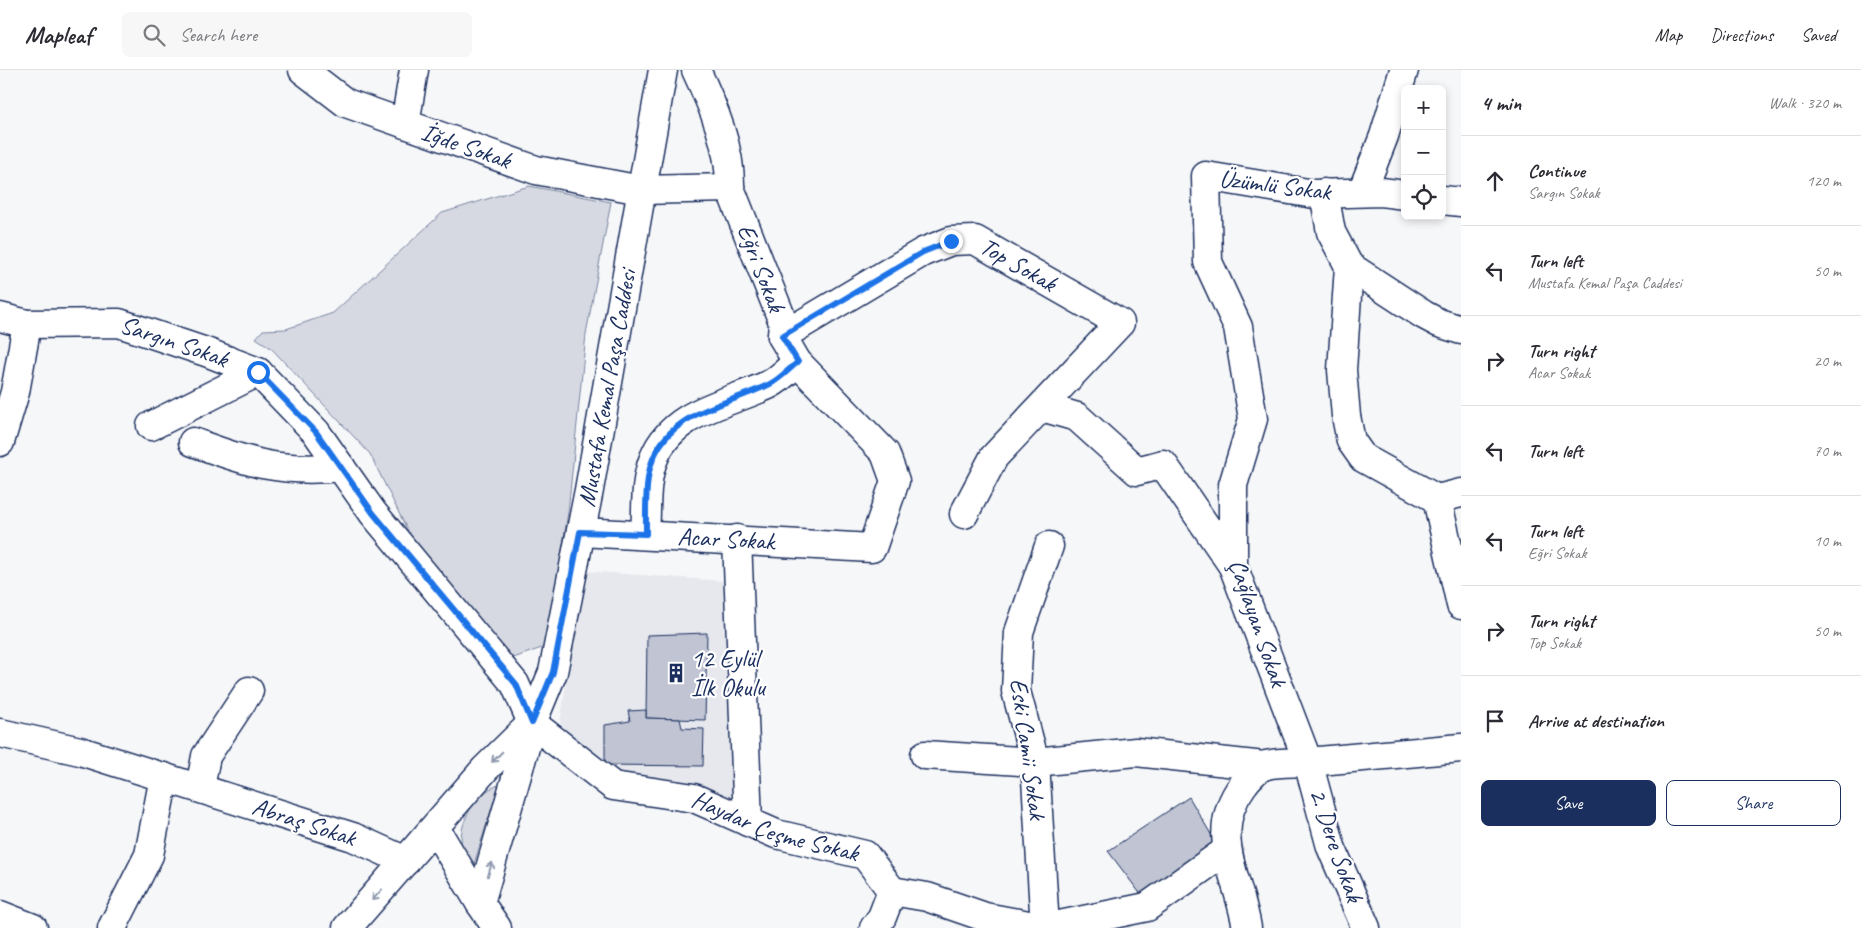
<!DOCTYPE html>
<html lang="en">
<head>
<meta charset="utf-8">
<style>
	body { margin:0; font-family:Caveat,sans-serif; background:#f7f7f7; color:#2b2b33 }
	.controls { position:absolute; right:15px; top:15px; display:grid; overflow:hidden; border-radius:8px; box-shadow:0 2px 8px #0003 }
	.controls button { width:45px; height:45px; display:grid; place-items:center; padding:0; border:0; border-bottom:1px solid #e1e1e2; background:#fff; color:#2b2b33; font:25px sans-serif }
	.stop { position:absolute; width:15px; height:15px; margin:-11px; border:4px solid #1a73e8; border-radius:50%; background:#fff }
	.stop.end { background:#1a73e8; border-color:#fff; box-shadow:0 1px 5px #0008 }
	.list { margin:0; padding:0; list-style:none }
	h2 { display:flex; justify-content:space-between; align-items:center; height:65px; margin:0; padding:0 20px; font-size:21px }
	h2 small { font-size:16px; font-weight:400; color:#7c7c81 }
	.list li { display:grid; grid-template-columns:32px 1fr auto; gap:15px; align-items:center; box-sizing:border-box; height:90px; padding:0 20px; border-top:1px solid #e1e1e2 }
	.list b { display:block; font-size:19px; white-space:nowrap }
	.list p { margin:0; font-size:16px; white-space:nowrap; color:#7c7c81 }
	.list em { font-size:16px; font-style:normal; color:#7c7c81 }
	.actions { display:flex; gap:10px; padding:15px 20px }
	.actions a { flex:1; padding:11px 0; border:1px solid #1b2f5e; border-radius:8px; text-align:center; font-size:18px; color:#1b2f5e }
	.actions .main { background:#1b2f5e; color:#fff }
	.icon { flex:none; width:28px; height:28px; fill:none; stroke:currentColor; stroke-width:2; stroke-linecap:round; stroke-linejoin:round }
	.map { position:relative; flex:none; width:1461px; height:858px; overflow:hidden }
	header { display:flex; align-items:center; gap:30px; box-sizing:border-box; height:70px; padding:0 25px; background:#fff; border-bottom:1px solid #e1e1e2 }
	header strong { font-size:24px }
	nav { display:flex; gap:28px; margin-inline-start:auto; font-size:18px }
	.search { width:350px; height:45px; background:#f7f7f7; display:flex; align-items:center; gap:12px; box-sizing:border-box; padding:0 18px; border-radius:8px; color:#7c7c81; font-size:19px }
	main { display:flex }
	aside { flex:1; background:#fff }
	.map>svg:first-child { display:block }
	.built { fill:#e6e8ee }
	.green { fill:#d6d9e2; stroke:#7884a0 }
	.building { fill:#c0c4d3; stroke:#1b2f5e }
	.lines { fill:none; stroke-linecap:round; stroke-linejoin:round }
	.minor-casing { stroke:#1b2f5e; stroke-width:31 }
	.minor { stroke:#fff; stroke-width:28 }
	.oneway { stroke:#8d97ae }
	.route { stroke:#1a73e8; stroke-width:6 }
	.labels { text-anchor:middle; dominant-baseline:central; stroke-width:4.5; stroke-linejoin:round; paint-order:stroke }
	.street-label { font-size:25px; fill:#1b2f5e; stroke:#fff }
	.poi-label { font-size:25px; fill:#1b2f5e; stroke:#fff; text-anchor:start }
</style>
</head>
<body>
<header>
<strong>Mapleaf</strong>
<div class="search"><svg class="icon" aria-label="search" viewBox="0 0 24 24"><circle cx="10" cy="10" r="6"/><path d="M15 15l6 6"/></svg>Search here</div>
<nav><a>Map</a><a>Directions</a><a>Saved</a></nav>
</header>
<main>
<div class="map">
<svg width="1461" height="858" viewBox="0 0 1461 858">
	<rect width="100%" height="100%" fill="#f6f7f9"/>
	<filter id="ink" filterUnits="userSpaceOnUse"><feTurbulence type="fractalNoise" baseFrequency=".02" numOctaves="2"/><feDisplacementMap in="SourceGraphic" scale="10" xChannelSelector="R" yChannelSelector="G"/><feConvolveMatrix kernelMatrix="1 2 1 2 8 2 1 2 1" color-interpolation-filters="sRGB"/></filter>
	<g filter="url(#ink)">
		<polygon class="built" points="583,501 724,511 737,711 731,728 679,712 616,712 560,653"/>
		<g class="green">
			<polygon points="529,116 611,132 586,264 568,442 547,576 494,595 425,496 370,384 271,278 256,268 263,260 286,259 333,243 442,143"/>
			<path d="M499,715L473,797C470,792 463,784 462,777C457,753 476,722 499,715Z"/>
		</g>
		<g class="building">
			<polygon points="707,563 705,650 646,648 647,565"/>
			<polygon points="646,640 646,648 680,649 682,658 704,659 703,696 605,695 605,655 630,651 628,641"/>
			<polygon points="1189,727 1215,771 1142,826 1108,781"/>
		</g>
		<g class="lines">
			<defs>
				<g id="minor">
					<polyline points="303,0 346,33 536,100 641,120 730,118"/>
					<polyline points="405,54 414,0"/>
					<polyline points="1362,122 1384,66 1404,0"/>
					<polyline points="1324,123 1331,162 1349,196 1424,245 1439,253 1461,260"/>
					<polyline points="1442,130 1461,132"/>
					<polyline points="1349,196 1342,300 1346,346 1351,371 1363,388 1437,429"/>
					<path id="s1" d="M0,247L27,254L119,253L206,282L258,302L316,362L373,443L515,614L532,653"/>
					<path id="s2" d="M782,266L923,182L951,171L975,170L1120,253L994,387L964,444"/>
					<polyline points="1042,337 1077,347 1137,401 1163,394 1233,496"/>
					<polyline points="151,356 258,302"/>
					<polyline points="0,372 15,322 27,254"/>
					<path d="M193,372C249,393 281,403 341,397"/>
					<polyline points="1461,423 1437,429 1461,535"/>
					<path d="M581,462L872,478L895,411L885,383L797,292L782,266L783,252L730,118C731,78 713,36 696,0"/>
					<path d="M645,464C647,440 644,411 654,388C673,340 729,334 770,314C780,309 789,299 797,292"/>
					<polyline points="737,469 748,752"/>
					<path id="s3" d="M532,653L613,716L694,728L776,764L865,785L892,821"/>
					<polyline points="0,663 80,681 353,767 406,791"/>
					<polyline points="925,685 1035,692 1136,682 1264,696"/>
					<polyline points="200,718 206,686 249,621"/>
					<polyline points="435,758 480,833"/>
					<polyline points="892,821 927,827 985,847 1045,858"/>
					<polyline points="0,845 33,858"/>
					<polyline points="112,858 149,785 164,707"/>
					<polyline points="347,858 485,699 531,654"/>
					<polyline points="497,858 480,833 532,653 553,602 589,420 663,0"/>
					<polyline points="874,858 882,847 892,821"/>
					<polyline points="1045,858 1035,692 1016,621 1019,562 1049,476"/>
					<polyline points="1045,858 1147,837 1226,781"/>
					<path d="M1247,858C1239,807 1207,763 1243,715C1248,708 1258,697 1266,695C1279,692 1294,693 1308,692L1233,496V415L1253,349L1238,257L1208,192L1206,106L1314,124L1381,122L1405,125"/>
					<polyline points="1366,858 1331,777 1308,692 1461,678"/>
				</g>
			</defs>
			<use href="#minor" class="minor-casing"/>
			<use href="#minor" class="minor"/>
		</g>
		<defs><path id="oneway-shaft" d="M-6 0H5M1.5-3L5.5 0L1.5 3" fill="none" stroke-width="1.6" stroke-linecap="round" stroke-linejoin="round" transform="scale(1.25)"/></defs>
		<g class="oneway">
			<use href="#oneway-shaft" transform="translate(497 687) rotate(135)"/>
			<use href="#oneway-shaft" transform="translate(490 799) rotate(-74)"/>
			<use href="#oneway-shaft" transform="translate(377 825) rotate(132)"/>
		</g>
	</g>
	<g class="lines" filter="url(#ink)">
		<path class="route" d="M258,302L316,362L373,443L516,614L532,653L553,602L580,462L646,464C646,444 645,422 649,402C662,342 724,337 770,314C780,309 789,299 798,292L782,266L923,182L951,171"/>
	</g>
	<defs>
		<symbol id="building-bare" viewBox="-9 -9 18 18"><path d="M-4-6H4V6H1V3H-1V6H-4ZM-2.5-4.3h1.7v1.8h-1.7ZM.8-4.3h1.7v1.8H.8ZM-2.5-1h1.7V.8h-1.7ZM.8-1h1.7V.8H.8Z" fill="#1b2f5e" stroke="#fff" stroke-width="2.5" paint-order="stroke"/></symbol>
	</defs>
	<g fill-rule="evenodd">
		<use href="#building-bare" x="662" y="589" width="28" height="28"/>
	</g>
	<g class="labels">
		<g class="street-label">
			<text transform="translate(466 76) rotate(19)">İğde Sokak</text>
			<text transform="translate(1275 115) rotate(7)">Üzümlü Sokak</text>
			<text stroke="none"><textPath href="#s2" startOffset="268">Top Sokak</textPath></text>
			<text transform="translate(761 198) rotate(69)">Eğri Sokak</text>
			<text stroke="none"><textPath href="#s1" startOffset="178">Sargın Sokak</textPath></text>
			<text transform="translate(607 318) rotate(-80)">Mustafa Kemal Paşa Caddesi</text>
			<text transform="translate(726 469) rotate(3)">Acar Sokak</text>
			<text transform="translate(1258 553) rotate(71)">Çağlayan Sokak</text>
			<text transform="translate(1028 679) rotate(82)">Eski Camii Sokak</text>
			<text transform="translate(304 752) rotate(18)">Abraş Sokak</text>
			<text stroke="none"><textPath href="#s3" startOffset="271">Haydar Çeşme Sokak</textPath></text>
			<text transform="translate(1336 775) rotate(71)">2. Dere Sokak</text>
		</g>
		<g class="poi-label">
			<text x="691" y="589">12 Eylül<tspan x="691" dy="29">İlk Okulu</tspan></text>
		</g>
	</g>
</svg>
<div class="controls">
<button>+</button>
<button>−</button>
<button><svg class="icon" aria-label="locate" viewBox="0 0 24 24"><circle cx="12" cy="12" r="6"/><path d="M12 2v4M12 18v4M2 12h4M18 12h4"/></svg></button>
</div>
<div class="stop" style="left:258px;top:302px"></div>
<div class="stop end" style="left:951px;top:171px"></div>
</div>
<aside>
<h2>4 min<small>Walk · 320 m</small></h2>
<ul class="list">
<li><svg class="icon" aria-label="ahead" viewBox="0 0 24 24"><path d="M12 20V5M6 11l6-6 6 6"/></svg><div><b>Continue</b><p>Sargın Sokak</p></div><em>120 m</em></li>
<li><svg class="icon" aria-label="left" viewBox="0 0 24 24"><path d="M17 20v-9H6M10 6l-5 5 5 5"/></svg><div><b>Turn left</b><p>Mustafa Kemal Paşa Caddesi</p></div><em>50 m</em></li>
<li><svg class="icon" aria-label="right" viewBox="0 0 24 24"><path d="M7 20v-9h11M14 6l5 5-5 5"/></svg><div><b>Turn right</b><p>Acar Sokak</p></div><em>20 m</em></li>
<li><svg class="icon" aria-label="left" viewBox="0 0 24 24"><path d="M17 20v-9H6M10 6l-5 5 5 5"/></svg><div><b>Turn left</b></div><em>70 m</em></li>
<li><svg class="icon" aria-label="left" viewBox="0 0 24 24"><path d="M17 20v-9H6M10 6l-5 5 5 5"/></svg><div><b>Turn left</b><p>Eğri Sokak</p></div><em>10 m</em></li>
<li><svg class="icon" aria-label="right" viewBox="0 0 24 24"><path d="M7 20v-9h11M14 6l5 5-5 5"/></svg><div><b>Turn right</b><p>Top Sokak</p></div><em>50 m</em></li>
<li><svg class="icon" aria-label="arrive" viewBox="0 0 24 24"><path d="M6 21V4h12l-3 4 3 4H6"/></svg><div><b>Arrive at destination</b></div></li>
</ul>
<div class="actions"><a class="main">Save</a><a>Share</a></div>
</aside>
</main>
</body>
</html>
